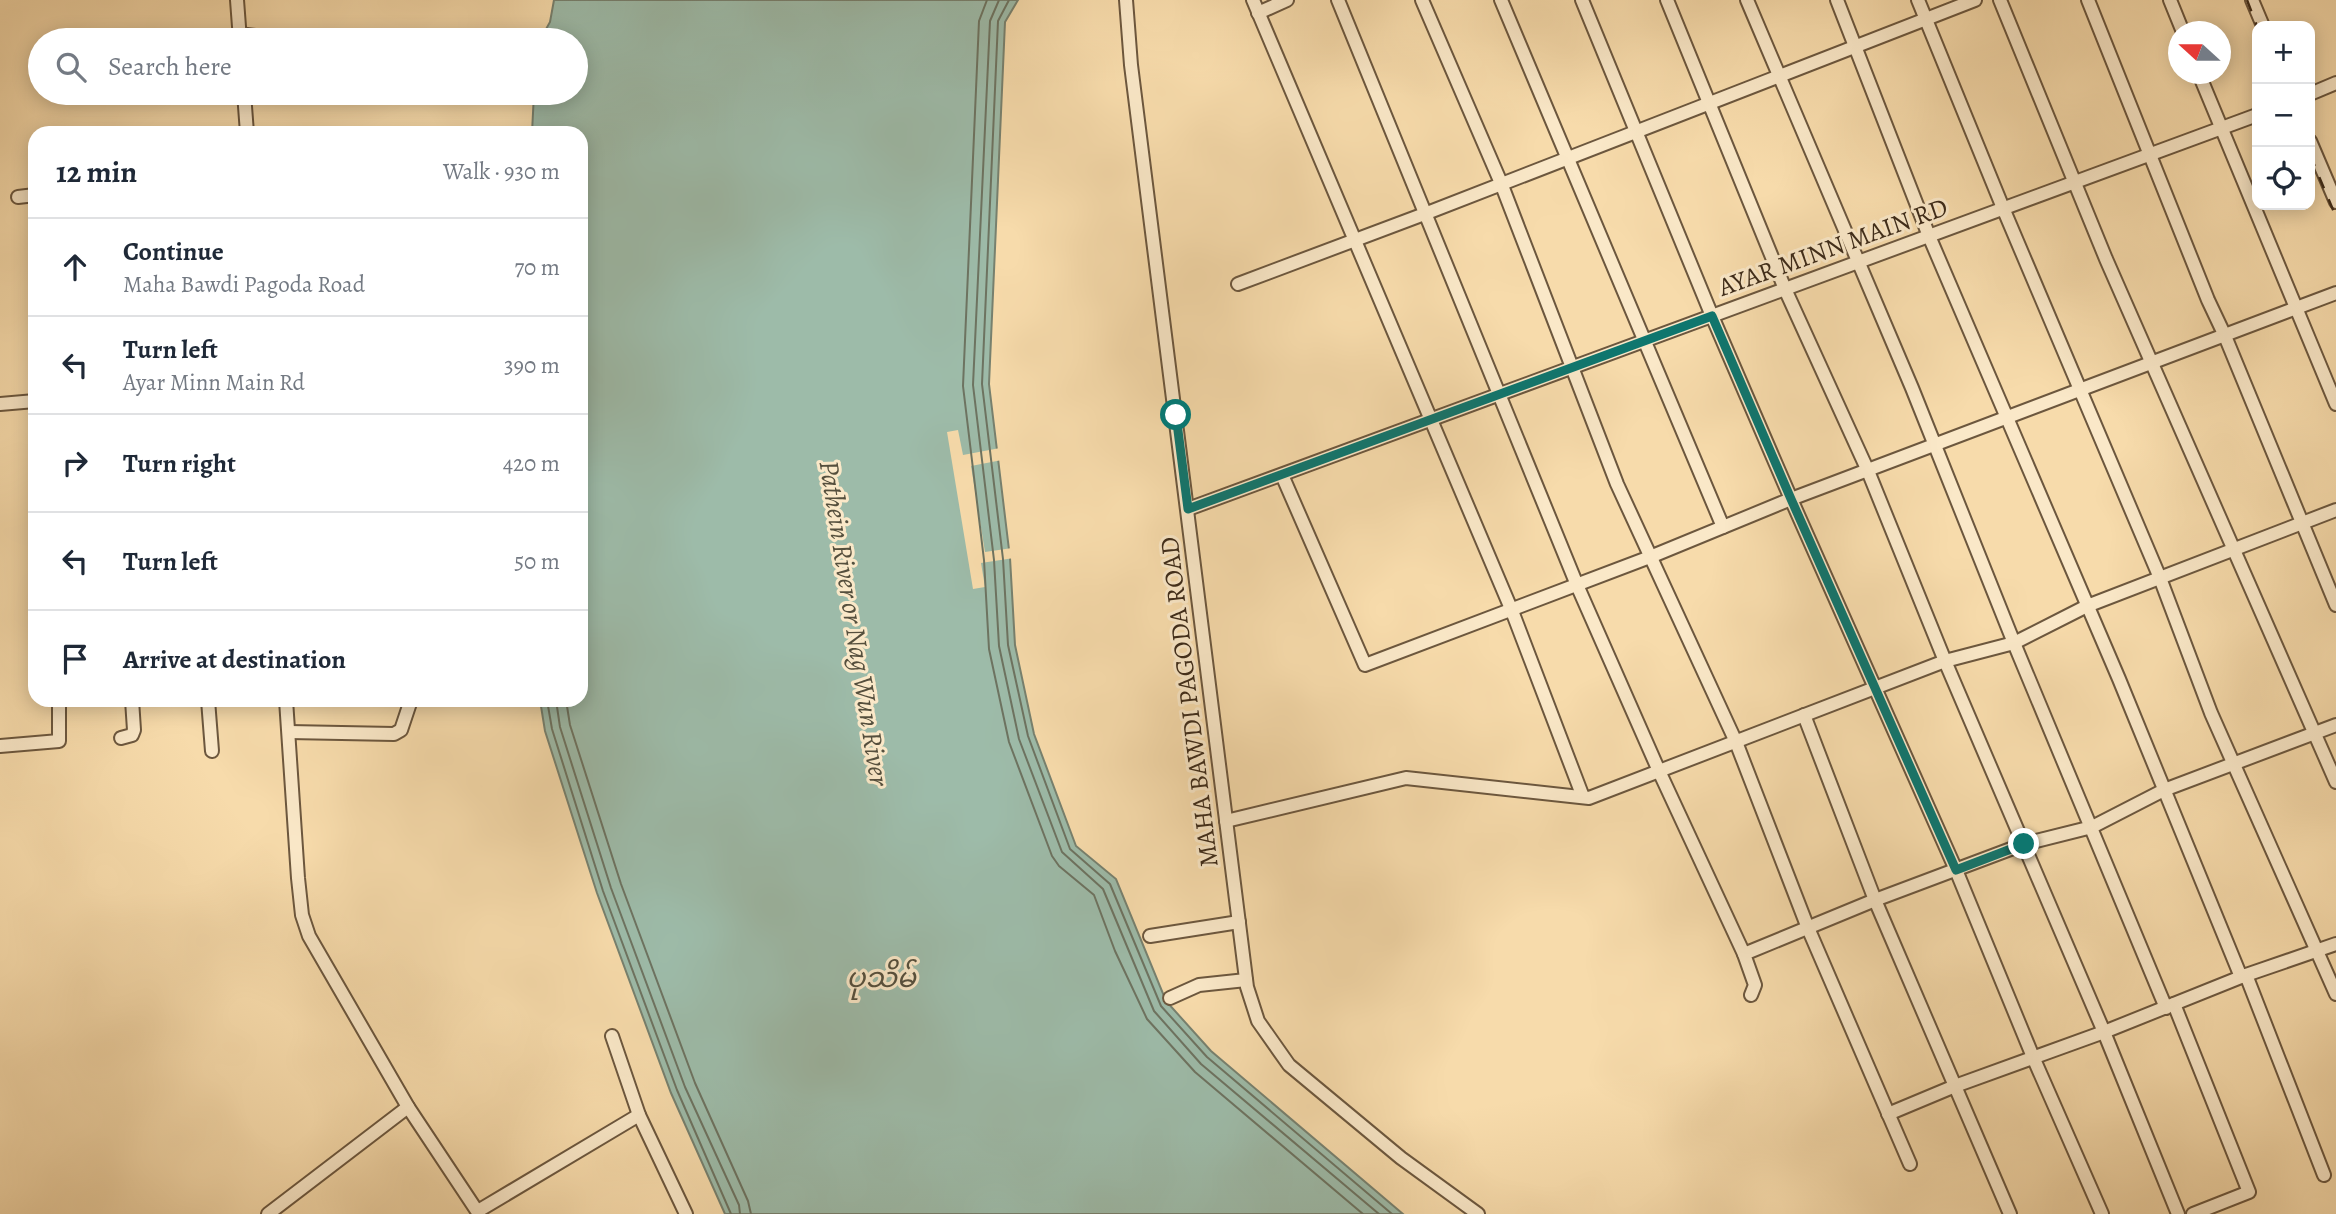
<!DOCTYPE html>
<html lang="en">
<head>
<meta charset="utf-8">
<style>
	body { margin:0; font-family:Alegreya,"Noto Sans Myanmar",serif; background:#f2f2f3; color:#1f2937 }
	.controls { position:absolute; right:21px; top:21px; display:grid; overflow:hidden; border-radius:14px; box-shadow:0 4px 18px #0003 }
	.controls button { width:63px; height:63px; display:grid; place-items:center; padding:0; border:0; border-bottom:2px solid #e0e1e3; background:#fff; color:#1f2937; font:35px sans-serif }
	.compass { position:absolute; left:2168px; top:21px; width:63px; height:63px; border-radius:50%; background:#fff; box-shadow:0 4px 18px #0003; rotate:291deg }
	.stop { position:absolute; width:21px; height:21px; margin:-16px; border:5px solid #0f766e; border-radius:50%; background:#fff }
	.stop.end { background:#0f766e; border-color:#fff; box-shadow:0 2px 7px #0008 }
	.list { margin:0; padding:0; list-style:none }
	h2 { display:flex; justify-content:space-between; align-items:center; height:91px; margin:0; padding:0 28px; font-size:30px }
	h2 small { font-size:23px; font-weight:400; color:#747a83 }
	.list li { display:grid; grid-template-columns:46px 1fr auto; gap:21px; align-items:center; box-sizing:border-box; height:98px; padding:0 28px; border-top:2px solid #e0e1e3 }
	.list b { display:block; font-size:26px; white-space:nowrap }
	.list p { margin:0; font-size:23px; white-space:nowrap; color:#747a83 }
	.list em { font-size:23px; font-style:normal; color:#747a83 }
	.icon { flex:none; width:38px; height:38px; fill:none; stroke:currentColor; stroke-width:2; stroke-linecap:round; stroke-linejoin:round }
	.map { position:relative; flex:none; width:2336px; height:1214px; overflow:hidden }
	.search { position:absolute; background:#fff; box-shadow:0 4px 18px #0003; left:28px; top:28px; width:560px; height:77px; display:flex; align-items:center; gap:18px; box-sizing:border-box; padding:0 24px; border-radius:38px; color:#747a83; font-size:26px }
	.panel { position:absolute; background:#fff; box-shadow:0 4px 18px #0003; left:28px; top:126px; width:560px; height:581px; border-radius:21px }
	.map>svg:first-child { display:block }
	.water { fill:#9dbba9; stroke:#77816f; stroke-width:2 }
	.pier { fill:#f7dbab }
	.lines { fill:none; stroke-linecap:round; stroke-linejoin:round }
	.shore { stroke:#6d7361; stroke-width:2 }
	.minor-casing { stroke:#6c573e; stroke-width:16 }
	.minor { stroke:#fae8c8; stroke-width:12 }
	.rail { stroke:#3d2b19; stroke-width:2.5; stroke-dasharray:12 12; stroke-linecap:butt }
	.route { stroke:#0f766e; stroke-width:9 }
	.labels { text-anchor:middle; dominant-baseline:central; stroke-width:6; stroke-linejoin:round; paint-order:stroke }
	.street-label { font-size:26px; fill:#3d2b19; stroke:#fae8c8 }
	.water-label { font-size:28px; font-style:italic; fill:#554f3d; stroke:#fae8c8 }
</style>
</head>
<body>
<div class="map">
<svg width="2336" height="1214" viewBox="0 0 2336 1214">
	<rect width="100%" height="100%" fill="#f7dbab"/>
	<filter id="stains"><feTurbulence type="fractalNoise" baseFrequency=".00286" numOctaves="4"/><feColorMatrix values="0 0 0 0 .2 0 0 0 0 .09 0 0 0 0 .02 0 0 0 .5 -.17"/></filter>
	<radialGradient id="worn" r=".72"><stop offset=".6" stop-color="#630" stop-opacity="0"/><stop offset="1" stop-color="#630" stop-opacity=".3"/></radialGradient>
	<polygon class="water" points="554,0 1018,0 1005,22 989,384 1010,558 1015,645 1034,734 1076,846 1116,879 1166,1001 1211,1051 1403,1214 725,1214 671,1093 597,893 545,731 540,700 581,700 581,133 532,133 534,93 576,93 576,40 540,40 550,22"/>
	<polygon class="pier" points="958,430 963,455 1000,448 1002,460 971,466 985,552 1012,548 1014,558 981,563 985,587 973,589 947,432"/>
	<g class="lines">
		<g class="shore">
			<polyline points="987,0 979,21 963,386 984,560 989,649 1009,742 1052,856 1059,866 1094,895 1115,951 1147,1019 1195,1072 1363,1214"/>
			<polyline points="999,0 990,21 973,385 994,560 999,646 1019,739 1062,852 1103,889 1154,1011 1201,1064 1379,1214"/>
			<polyline points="1009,0 998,21 982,384 1003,559 1008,645 1028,736 1070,849 1110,884 1161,1006 1207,1057 1392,1214"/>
			<polyline points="547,700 552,729 603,891 677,1090 731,1214"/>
			<polyline points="556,700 560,727 611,888 685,1087 739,1205 740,1214"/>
			<polyline points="566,700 570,725 621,884 695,1083 748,1201 751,1214"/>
		</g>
		<defs>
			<g id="minor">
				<polyline points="237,0 240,40"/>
				<polyline points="1126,0 1131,65 1247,987 1258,1021 1289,1065 1401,1158 1478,1214"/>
				<polyline points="1253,0 1512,611 1583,797"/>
				<polyline points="1338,0 1577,585 1659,771 1744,954"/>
				<polyline points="1422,0 1501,183 1617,484 1736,742 1808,928 1910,1164"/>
				<polyline points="1501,0 1723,527"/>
				<polyline points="1582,0 1712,316 1791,499 1956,870 2033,1057 2102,1214"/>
				<polyline points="1667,0 1785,289 1868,471 1945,661 2104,1032 2178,1214"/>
				<polyline points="1747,0 1912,388 2014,643 2166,1008"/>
				<polyline points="1837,0 1929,236 2119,679 2241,977"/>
				<polyline points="1918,0 2003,208 2160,578 2211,713 2336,994"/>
				<polyline points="2000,0 2106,259 2336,782"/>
				<polyline points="2088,0 2208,300 2225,336 2336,605"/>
				<polyline points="2170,0 2183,32"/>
				<polyline points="2252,0 2263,26"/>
				<polyline points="1258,13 1287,0"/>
				<polyline points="239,34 290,40"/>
				<polyline points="2199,74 2336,404"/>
				<polyline points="244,93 247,133"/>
				<polyline points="2310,94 2336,83"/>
				<polyline points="2310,141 2336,202"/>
				<polyline points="18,197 35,195"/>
				<polyline points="1238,284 1427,213 1975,0"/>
				<polyline points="0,404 35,401"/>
				<polyline points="1282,475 1365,665 1650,557 1791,499 2336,293"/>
				<polyline points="1188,509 2257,115"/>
				<polyline points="208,700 212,751"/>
				<polyline points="286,700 298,878 302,915 309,936 408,1107 479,1214"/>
				<polyline points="1804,715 1875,900 2010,1214"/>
				<polyline points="289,732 394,734 401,730 411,700"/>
				<polyline points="121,738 132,735 134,730 132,700"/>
				<polyline points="0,746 59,741 59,700"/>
				<polyline points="1226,821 1406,778 1589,798 1945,661 2014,643 2087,606 2336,510"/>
				<polyline points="1150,936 1239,922"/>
				<polyline points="2246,975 2324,1175"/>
				<polyline points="1751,995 1755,985 1744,954 1875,900 2024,844 2092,827 2164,790 2336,725"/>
				<polyline points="1170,998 1199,985 1246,980"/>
				<polyline points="2174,1004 2249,1192 2193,1214"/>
				<polyline points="612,1036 639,1115 686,1214"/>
				<polyline points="1888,1114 1955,1086 2104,1032 2246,975 2336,944"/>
				<polyline points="478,1211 639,1115"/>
				<polyline points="268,1214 408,1107"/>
			</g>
		</defs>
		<use href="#minor" class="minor-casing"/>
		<use href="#minor" class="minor"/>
		<g class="rail">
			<polyline points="2247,0 2257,26"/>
			<polyline points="2310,155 2336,217"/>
		</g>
	</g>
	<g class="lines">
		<polyline class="route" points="1176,415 1188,509 1712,316 1791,499 1956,870 2024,844"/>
	</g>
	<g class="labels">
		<g class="street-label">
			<text transform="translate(1833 247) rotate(-20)">AYAR MINN MAIN RD</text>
			<text transform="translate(1189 702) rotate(-97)">MAHA BAWDI PAGODA ROAD</text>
		</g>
		<g class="water-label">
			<text transform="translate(854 623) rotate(81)">Pathein River or Nag Wun River</text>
			<text x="881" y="978">ပုသိမ်</text>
		</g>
	</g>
	<rect width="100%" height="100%" filter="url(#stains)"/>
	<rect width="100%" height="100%" fill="url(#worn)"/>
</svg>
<div class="controls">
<button>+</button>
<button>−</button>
<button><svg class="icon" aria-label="locate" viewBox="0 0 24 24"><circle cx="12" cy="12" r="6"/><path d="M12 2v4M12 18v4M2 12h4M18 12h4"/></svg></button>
</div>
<svg class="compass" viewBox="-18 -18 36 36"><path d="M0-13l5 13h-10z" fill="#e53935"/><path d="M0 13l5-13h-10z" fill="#747a83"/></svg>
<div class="stop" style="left:1176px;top:415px"></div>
<div class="stop end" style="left:2024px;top:844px"></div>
<div class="search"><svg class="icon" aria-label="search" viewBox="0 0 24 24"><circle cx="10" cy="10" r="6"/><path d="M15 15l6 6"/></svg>Search here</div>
<section class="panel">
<h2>12 min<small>Walk · 930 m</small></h2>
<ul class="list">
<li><svg class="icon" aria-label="ahead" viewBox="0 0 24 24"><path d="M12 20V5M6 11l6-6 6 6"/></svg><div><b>Continue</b><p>Maha Bawdi Pagoda Road</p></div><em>70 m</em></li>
<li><svg class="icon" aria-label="left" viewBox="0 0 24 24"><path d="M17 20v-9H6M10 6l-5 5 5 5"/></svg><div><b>Turn left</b><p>Ayar Minn Main Rd</p></div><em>390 m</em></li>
<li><svg class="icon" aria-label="right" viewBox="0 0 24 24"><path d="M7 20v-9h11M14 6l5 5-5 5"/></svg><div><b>Turn right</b></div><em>420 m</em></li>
<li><svg class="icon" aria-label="left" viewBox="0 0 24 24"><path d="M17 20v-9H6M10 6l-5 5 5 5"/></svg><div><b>Turn left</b></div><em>50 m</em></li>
<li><svg class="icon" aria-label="arrive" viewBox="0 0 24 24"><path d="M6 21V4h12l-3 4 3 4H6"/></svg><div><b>Arrive at destination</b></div></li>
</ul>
</section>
</div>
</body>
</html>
